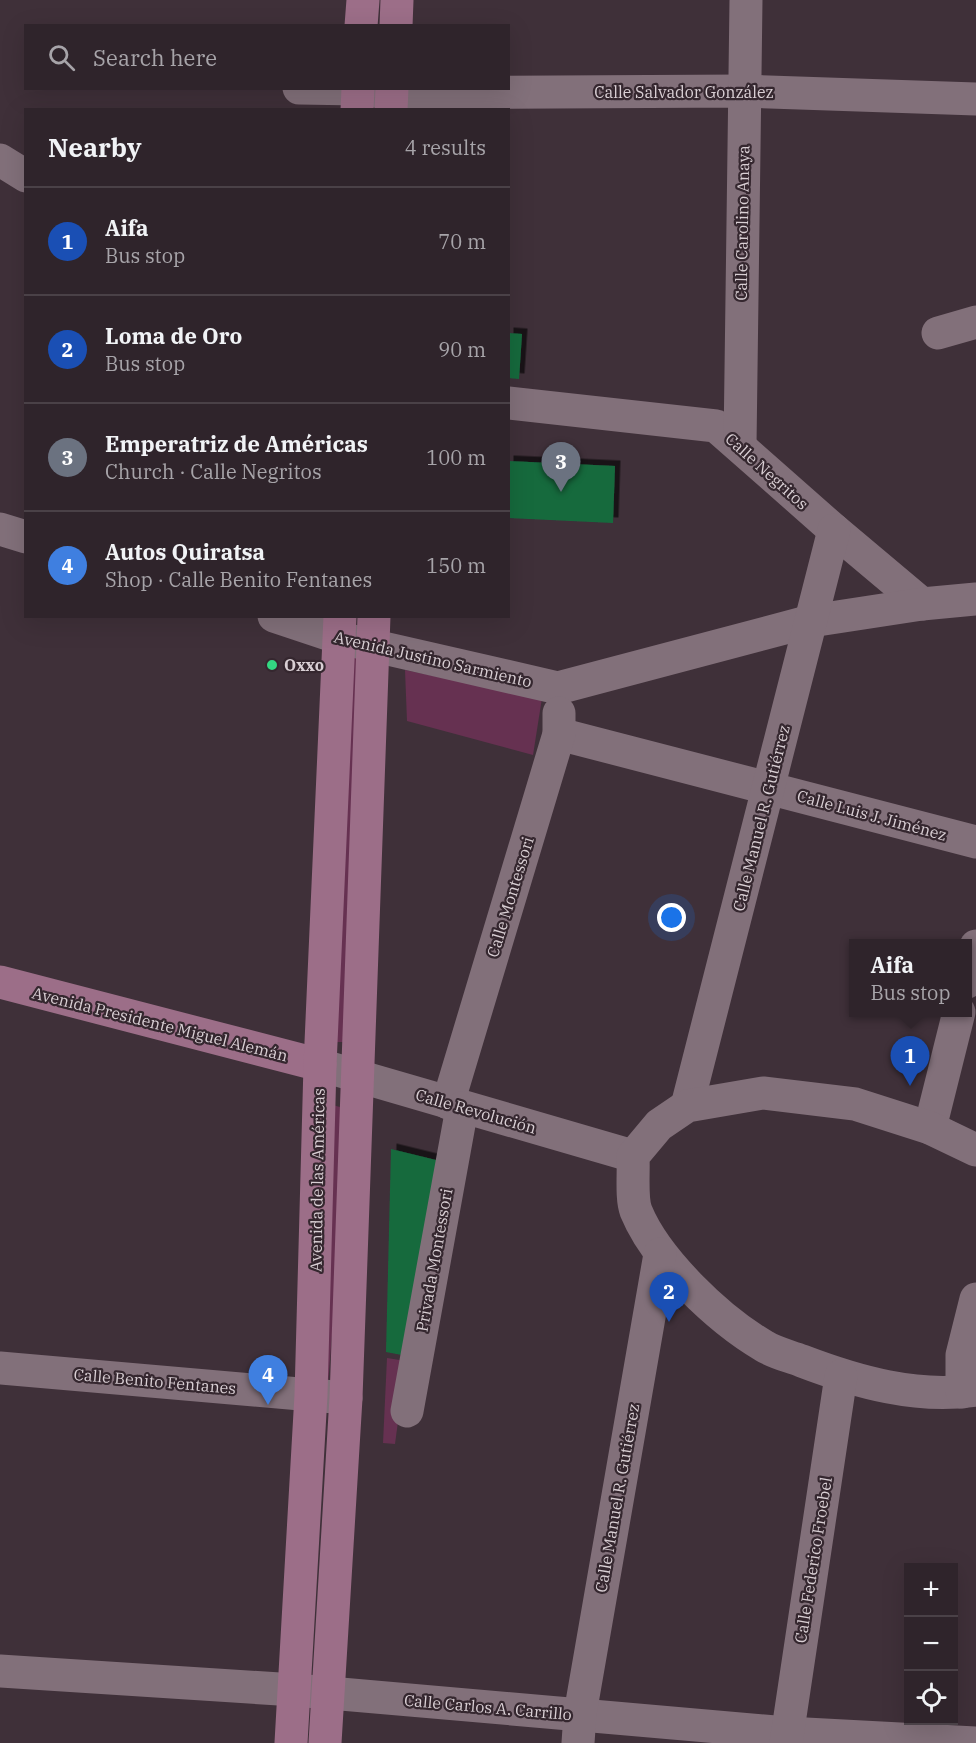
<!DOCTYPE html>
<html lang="en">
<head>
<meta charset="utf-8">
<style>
	body { margin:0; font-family:"IBM Plex Serif",serif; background:#372c33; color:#f1f3f6 }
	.controls { position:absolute; right:18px; bottom:18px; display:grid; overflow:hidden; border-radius:0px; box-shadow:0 6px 24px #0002 }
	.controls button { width:54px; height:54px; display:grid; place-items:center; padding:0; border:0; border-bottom:2px solid #4a4147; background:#2f242b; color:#f1f3f6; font:30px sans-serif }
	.you { position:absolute; left:672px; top:918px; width:21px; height:21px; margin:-15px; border:4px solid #fff; border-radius:50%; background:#1a73e8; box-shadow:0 0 0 9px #1a73e833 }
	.badge { display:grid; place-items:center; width:39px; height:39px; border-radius:50%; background:#8abfa5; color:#fff; font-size:20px; font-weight:700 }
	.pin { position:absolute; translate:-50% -50px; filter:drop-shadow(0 2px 3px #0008) }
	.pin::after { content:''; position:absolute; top:32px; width:21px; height:18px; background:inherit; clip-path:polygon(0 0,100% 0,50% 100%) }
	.popup { position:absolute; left:849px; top:939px; width:123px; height:78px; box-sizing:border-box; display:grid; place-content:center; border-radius:0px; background:#2f242b; filter:drop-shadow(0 2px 4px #0005); font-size:20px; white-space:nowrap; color:#a7a4a9 }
	.popup b { font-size:22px; color:#f1f3f6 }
	.popup::after { content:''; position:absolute; left:50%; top:100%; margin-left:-12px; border:12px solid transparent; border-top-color:#2f242b }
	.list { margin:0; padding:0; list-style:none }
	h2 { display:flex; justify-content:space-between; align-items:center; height:78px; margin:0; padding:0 24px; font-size:26px }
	h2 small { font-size:20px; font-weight:400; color:#a7a4a9 }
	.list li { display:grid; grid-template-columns:39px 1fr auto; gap:18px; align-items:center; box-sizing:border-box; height:108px; padding:0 24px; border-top:2px solid #4a4147 }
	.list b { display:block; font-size:22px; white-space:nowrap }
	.list p { margin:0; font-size:20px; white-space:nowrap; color:#a7a4a9 }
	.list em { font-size:20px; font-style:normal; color:#a7a4a9 }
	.icon { flex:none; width:33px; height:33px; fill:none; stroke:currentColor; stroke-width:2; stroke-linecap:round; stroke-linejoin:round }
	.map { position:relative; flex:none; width:976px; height:1743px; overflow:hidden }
	.search { position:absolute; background:#2f242b; box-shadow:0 6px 24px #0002; left:24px; top:24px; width:486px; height:66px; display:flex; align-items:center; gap:15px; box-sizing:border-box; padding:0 21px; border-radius:0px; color:#a7a4a9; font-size:22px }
	.panel { position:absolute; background:#2f242b; box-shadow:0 6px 24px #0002; left:24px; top:108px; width:486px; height:510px; border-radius:0px }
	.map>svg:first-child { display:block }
	.green { fill:#663151 }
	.building { fill:#166a3e; filter:url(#shadow) }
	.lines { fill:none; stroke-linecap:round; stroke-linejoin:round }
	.minor { stroke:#82707a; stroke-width:33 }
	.major { stroke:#9c6e88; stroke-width:33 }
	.poi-dot { fill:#33d882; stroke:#35272f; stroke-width:2 }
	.labels { text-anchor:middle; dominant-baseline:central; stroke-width:4.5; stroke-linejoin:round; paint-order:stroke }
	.street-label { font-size:16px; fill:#d9cfd4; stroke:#35272f }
	.poi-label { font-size:16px; font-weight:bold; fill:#d9cfd4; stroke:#35272f; text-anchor:start }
</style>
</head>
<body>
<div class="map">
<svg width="976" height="1743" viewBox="0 0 976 1743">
	<defs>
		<filter id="shadow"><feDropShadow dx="5.5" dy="-5.5" stdDeviation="0" flood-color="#0009"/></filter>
	</defs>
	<rect width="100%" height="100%" fill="#3f3039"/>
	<g class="green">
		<polygon points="354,644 370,645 352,1042 336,1042"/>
		<polygon points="405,670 542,698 533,755 407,721"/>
		<polygon points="333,1105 350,1110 328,1385 312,1384"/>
		<polygon points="387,1358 406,1361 395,1444 383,1443"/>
	</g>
	<g class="building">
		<polygon points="508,333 522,334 519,379 508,378"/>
		<polygon points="508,461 615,466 613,523 508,518"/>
		<polygon points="391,1149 440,1161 407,1356 386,1352"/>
	</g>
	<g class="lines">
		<g class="minor">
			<polyline points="299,88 358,89 392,93 743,91 976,99"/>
			<polyline points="0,160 26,176"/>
			<polyline points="938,333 976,322"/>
			<polyline points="508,403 716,426 834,530 922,604"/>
			<polyline points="740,445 746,0"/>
			<polyline points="0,529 26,537"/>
			<polyline points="274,616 340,638 558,688 811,621 922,604 976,599"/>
			<polyline points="559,734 976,842"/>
			<polyline points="967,982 976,946"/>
			<polyline points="320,1065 633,1156"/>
			<polyline points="448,1103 559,734 559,713"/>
			<polyline points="687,1106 834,530"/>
			<polyline points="930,1128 959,1012"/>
			<path d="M976,1150L930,1128L855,1104L763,1093L687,1106L659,1125L633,1156C634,1171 631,1198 636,1211C656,1260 718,1319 764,1346C775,1353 789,1356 802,1361C857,1382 917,1399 976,1390"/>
			<polyline points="0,1368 346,1398"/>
			<polyline points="962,1392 962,1355 976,1299"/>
			<polyline points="407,1411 462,1108"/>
			<polyline points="0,1671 295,1690 787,1733 976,1743"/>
			<polyline points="578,1743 580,1714 660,1254"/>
			<polyline points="786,1743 841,1376"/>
		</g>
		<g class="major">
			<polyline points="361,26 363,0"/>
			<polyline points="396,26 397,0"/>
			<polyline points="357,110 358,88"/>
			<polyline points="391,110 392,88"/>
			<polyline points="0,982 320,1065"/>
			<polyline points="291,1743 311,1395 320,1065 340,616"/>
			<polyline points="325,1743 346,1398 374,616"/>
		</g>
	</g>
	<circle class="poi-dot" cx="272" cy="665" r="6"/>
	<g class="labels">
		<g class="street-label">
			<text x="684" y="92">Calle Salvador González</text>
			<text transform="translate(742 223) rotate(-89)">Calle Carolino Anaya</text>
			<text transform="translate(767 471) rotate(42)">Calle Negritos</text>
			<text transform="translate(433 659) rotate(13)">Avenida Justino Sarmiento</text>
			<text transform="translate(872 815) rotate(15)">Calle Luis J. Jiménez</text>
			<text transform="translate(761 818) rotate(-76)">Calle Manuel R. Gutiérrez</text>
			<text transform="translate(510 897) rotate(-73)">Calle Montessori</text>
			<text transform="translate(160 1024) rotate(14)">Avenida Presidente Miguel Alemán</text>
			<text transform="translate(476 1111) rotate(16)">Calle Revolución</text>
			<text transform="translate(317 1180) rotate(-89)">Avenida de las Américas</text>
			<text transform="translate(434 1260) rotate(-80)">Privada Montessori</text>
			<text transform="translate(155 1381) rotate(5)">Calle Benito Fentanes</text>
			<text transform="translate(617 1498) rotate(-80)">Calle Manuel R. Gutiérrez</text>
			<text transform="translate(813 1560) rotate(-81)">Calle Federico Froebel</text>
			<text transform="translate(488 1707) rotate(5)">Calle Carlos A. Carrillo</text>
		</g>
		<g class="poi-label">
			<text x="284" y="665">Oxxo</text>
		</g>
	</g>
</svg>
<div class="controls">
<button>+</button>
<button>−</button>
<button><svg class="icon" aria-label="locate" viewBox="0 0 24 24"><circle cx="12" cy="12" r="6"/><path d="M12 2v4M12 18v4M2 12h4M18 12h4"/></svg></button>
</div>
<div class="you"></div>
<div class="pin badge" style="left:910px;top:1086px;background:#1a4fb4">1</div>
<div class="popup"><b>Aifa</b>Bus stop</div>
<div class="pin badge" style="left:669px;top:1322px;background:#1a4fb4">2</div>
<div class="pin badge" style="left:561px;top:492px;background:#6b7280">3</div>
<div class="pin badge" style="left:268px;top:1405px;background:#3f7fe0">4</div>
<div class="search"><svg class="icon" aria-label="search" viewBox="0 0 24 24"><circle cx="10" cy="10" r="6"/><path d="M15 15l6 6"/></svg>Search here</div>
<section class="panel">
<h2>Nearby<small>4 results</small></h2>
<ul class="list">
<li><span class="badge" style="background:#1a4fb4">1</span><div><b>Aifa</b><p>Bus stop</p></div><em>70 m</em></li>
<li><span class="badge" style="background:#1a4fb4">2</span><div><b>Loma de Oro</b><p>Bus stop</p></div><em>90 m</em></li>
<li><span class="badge" style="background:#6b7280">3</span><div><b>Emperatriz de Américas</b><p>Church · Calle Negritos</p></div><em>100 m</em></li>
<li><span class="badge" style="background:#3f7fe0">4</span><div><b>Autos Quiratsa</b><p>Shop · Calle Benito Fentanes</p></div><em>150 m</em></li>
</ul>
</section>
</div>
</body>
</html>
